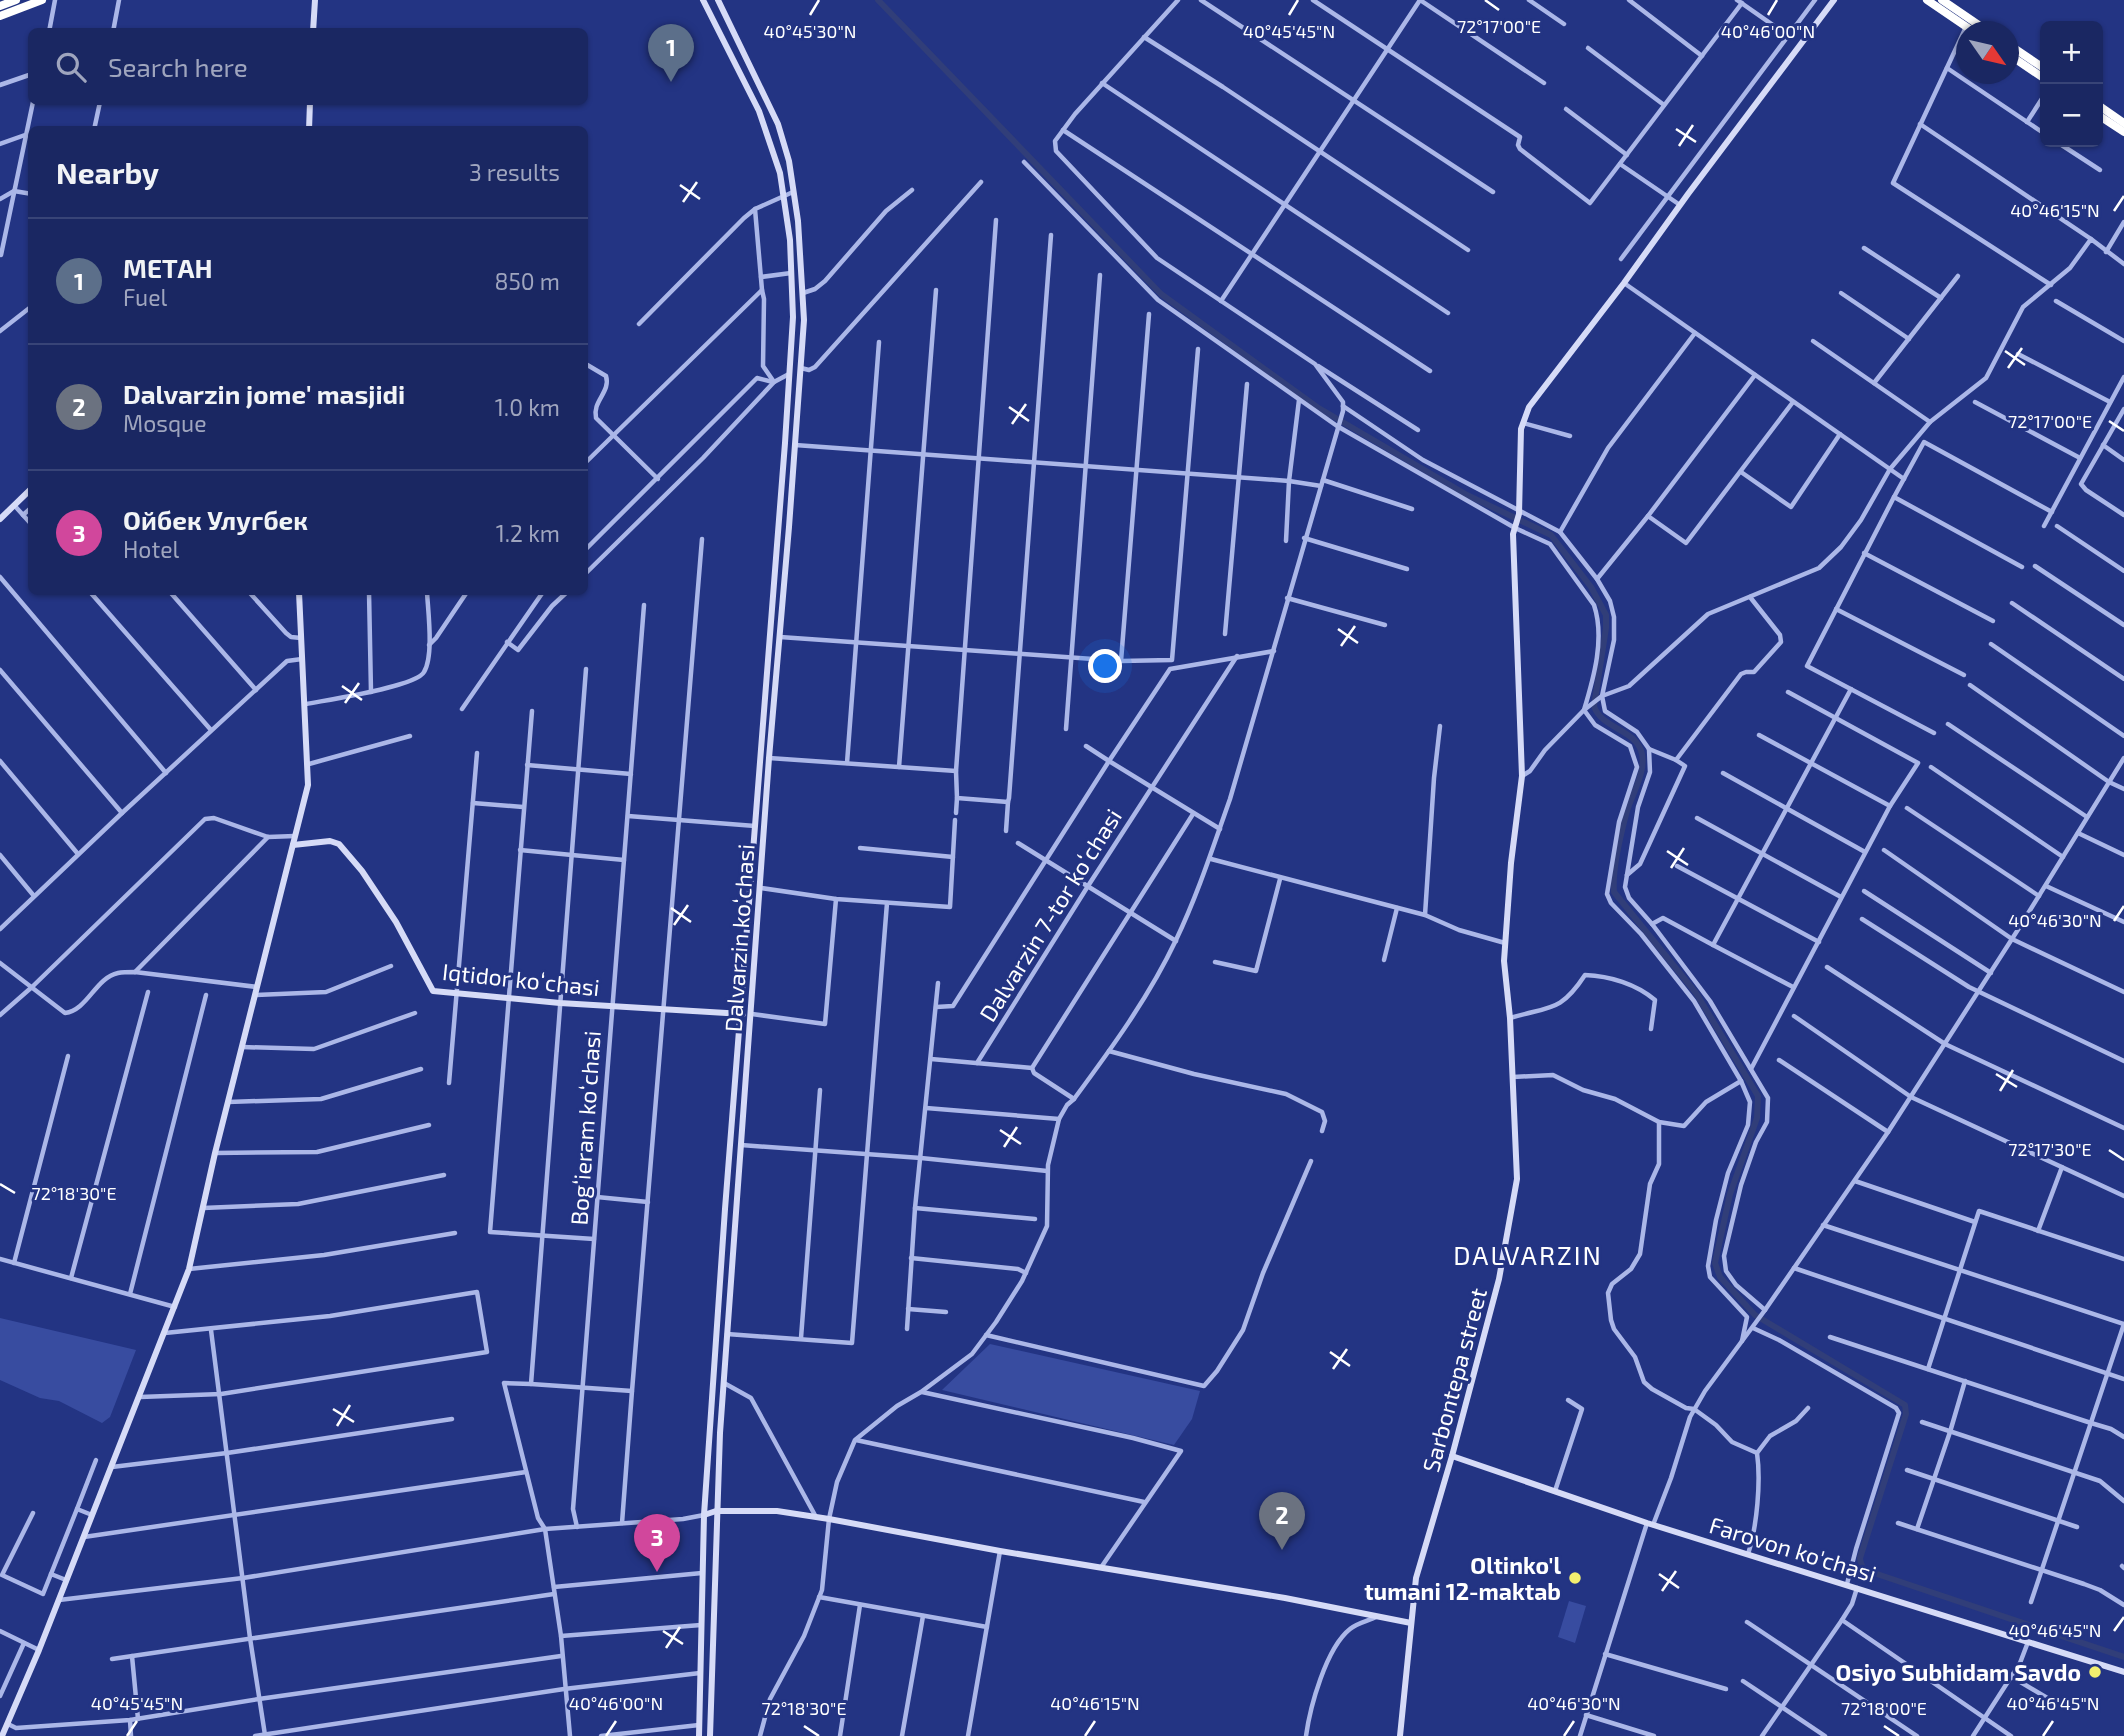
<!DOCTYPE html>
<html lang="en">
<head>
<meta charset="utf-8">
<style>
	body { margin:0; font-family:"Exo 2",sans-serif; background:#27336b; color:#f1f3f6 }
	.controls { position:absolute; right:21px; top:21px; display:grid; overflow:hidden; border-radius:10px; box-shadow:0 2px 5px #0004 }
	.controls button { width:63px; height:63px; display:grid; place-items:center; padding:0; border:0; border-bottom:2px solid #384477; background:#1a2762; color:#f1f3f6; font:35px sans-serif }
	.compass { position:absolute; left:1956px; top:21px; width:63px; height:63px; border-radius:50%; background:#1a2762; box-shadow:0 2px 5px #0004; rotate:124deg }
	.you { position:absolute; left:1106px; top:667px; width:24px; height:24px; margin:-18px; border:5px solid #fff; border-radius:50%; background:#1a73e8; box-shadow:0 0 0 10px #1a73e833 }
	.badge { display:grid; place-items:center; width:46px; height:46px; border-radius:50%; background:#f3ef6f; color:#fff; font-size:23px; font-weight:700 }
	.pin { position:absolute; translate:-50% -58px; filter:drop-shadow(0 2px 4px #0008) }
	.pin::after { content:''; position:absolute; top:37px; width:24px; height:21px; background:inherit; clip-path:polygon(0 0,100% 0,50% 100%) }
	.list { margin:0; padding:0; list-style:none }
	h2 { display:flex; justify-content:space-between; align-items:center; height:91px; margin:0; padding:0 28px; font-size:30px }
	h2 small { font-size:23px; font-weight:400; color:#9fa5be }
	.list li { display:grid; grid-template-columns:46px 1fr auto; gap:21px; align-items:center; box-sizing:border-box; height:126px; padding:0 28px; border-top:2px solid #384477 }
	.list b { display:block; font-size:26px; white-space:nowrap }
	.list p { margin:0; font-size:23px; white-space:nowrap; color:#9fa5be }
	.list em { font-size:23px; font-style:normal; color:#9fa5be }
	.icon { flex:none; width:38px; height:38px; fill:none; stroke:currentColor; stroke-width:2; stroke-linecap:round; stroke-linejoin:round }
	.map { position:relative; flex:none; width:2124px; height:1736px; overflow:hidden }
	.search { position:absolute; background:#1a2762; box-shadow:0 2px 5px #0004; left:28px; top:28px; width:560px; height:77px; display:flex; align-items:center; gap:18px; box-sizing:border-box; padding:0 24px; border-radius:10px; color:#9fa5be; font-size:26px }
	.panel { position:absolute; background:#1a2762; box-shadow:0 2px 5px #0004; left:28px; top:126px; width:560px; height:469px; border-radius:10px }
	.map>svg:first-child { display:block }
	.green { fill:#384ca0 }
	.lines { fill:none; stroke-linecap:round; stroke-linejoin:round }
	.canal { stroke:#313e79; stroke-width:6 }
	.street { stroke:#abb7e8; stroke-width:4.5 }
	.secondary { stroke:#d6dbf7; stroke-width:6 }
	.highway { stroke:#fff; stroke-width:8 }
	.ticks { fill:none; stroke:#fff; stroke-width:2.5 }
	.poi-dot { fill:#f3ef6f; stroke:#233483; stroke-width:2.5 }
	.labels { text-anchor:middle; dominant-baseline:central; stroke-width:6; stroke-linejoin:round; paint-order:stroke }
	.street-label { font-size:23px; fill:#fff; stroke:#233483 }
	.poi-label { font-size:23px; font-weight:bold; fill:#fff; stroke:#233483; text-anchor:end }
	.quarter-label { font-size:26px; letter-spacing:2px; fill:#fff; stroke:#233483 }
	.ticks-label { font-size:18px; text-anchor:middle; fill:#fff; stroke:#233483; stroke-width:6; stroke-linejoin:round; paint-order:stroke }
</style>
</head>
<body>
<div class="map">
<svg width="2124" height="1736" viewBox="0 0 2124 1736">
	<rect width="100%" height="100%" fill="#233483"/>
	<g class="green">
		<polygon points="0,1318 136,1350 110,1417 102,1423 59,1401 40,1398 0,1380"/>
		<polygon points="990,1344 1200,1391 1192,1419 1174,1445 942,1390"/>
		<polygon points="1569,1601 1586,1606 1575,1643 1558,1637"/>
	</g>
	<g class="lines">
		<path class="canal" d="M878,0L1161,294L1317,407L1467,495L1551,535L1591,587L1606,615V628L1594,706C1601,729 1637,729 1642,754C1646,772 1632,794 1627,811C1621,833 1612,869 1614,892L1696,993L1758,1096L1757,1118L1730,1194L1715,1263L1720,1277L1755,1315L1905,1405L1906,1414L1860,1558C1861,1567 1864,1569 1871,1572L2124,1657"/>
		<g class="street">
			<polyline points="1201,0 1493,192"/>
			<polyline points="1313,0 1520,137 1518,145 1520,149 1590,203 1742,3"/>
			<polyline points="1420,0 1544,83"/>
			<polyline points="1529,0 1564,24"/>
			<polyline points="1629,0 1702,56"/>
			<polyline points="1737,0 1790,37"/>
			<polyline points="1966,27 1893,183 2051,285"/>
			<polyline points="49,32 55,0"/>
			<polyline points="113,32 119,0"/>
			<polyline points="1144,37 1223,87 1468,250"/>
			<polyline points="1588,48 1664,105"/>
			<polyline points="1947,68 2045,134"/>
			<polyline points="1102,83 1448,313"/>
			<polyline points="0,85 32,74"/>
			<polyline points="1566,109 1627,155"/>
			<polyline points="2027,122 2045,94"/>
			<polyline points="1920,124 2091,239"/>
			<polyline points="94,130 100,102"/>
			<polyline points="1063,130 1430,371"/>
			<polyline points="2057,142 2100,170"/>
			<polyline points="0,144 25,135"/>
			<path d="M1024,162L1158,300L1337,426L1515,528L1550,544L1594,605C1605,638 1594,677 1584,710L1595,725L1630,746L1637,767L1619,822L1607,894L1611,903L1641,934L1694,1001L1741,1081"/>
			<polyline points="1620,164 1680,205"/>
			<polyline points="0,199 14,191 32,194"/>
			<polyline points="996,220 956,771 957,798 1008,802 1009,798 1051,235"/>
			<polyline points="1864,248 1941,298"/>
			<polyline points="2106,252 2124,222"/>
			<polyline points="1,255 33,102"/>
			<polyline points="1621,259 1815,0"/>
			<polyline points="761,277 791,273"/>
			<polyline points="1624,283 1904,479"/>
			<polyline points="762,290 755,209 793,192"/>
			<polyline points="803,293 815,289 825,281 886,211 912,190"/>
			<polyline points="1841,293 1909,339"/>
			<polyline points="1221,301 1420,0"/>
			<polyline points="2056,301 2124,341"/>
			<polyline points="639,324 744,218 755,209"/>
			<polyline points="0,331 32,306"/>
			<polyline points="1813,341 1930,422"/>
			<polyline points="2018,354 2110,402"/>
			<path d="M584,363L606,376C611,392 592,401 596,418L658,479"/>
			<polyline points="1318,366 1418,430"/>
			<polyline points="801,368 809,370 815,367 981,182"/>
			<polyline points="1755,375 1648,516 1686,543 1793,402"/>
			<polyline points="1874,383 1958,276"/>
			<polyline points="1975,402 2080,458"/>
			<polyline points="1343,406 1423,460 1560,532 1597,579 1610,601 1614,617 1614,640 1602,696 1605,711 1637,732 1649,749 1676,760 1685,766 1640,864 1627,875"/>
			<polyline points="2124,409 2081,484 2086,490 2124,515"/>
			<polyline points="1523,423 1570,436"/>
			<polyline points="795,445 1289,481 1321,486"/>
			<polyline points="2103,445 2124,460"/>
			<polyline points="584,464 762,290 764,299 763,366 774,382"/>
			<polyline points="1741,472 1791,507 1840,434"/>
			<polyline points="1323,480 1412,509"/>
			<polyline points="1894,497 1807,666 1934,733"/>
			<polyline points="14,505 23,515"/>
			<polyline points="32,507 23,515 32,525"/>
			<polyline points="2044,526 2124,377"/>
			<polyline points="2057,526 2124,571"/>
			<polyline points="1560,532 1608,448 1695,333"/>
			<polyline points="1304,538 1407,569"/>
			<polyline points="1286,541 1289,481 1299,400"/>
			<polyline points="584,551 757,378 773,382"/>
			<polyline points="1864,553 1993,621"/>
			<polyline points="2035,566 2124,625"/>
			<polyline points="2022,567 1894,497 1924,442 2052,512"/>
			<polyline points="584,575 703,458 774,382 789,374"/>
			<polyline points="0,577 166,773"/>
			<polyline points="1597,579 1648,516"/>
			<polyline points="90,592 211,730"/>
			<polyline points="170,592 256,690"/>
			<polyline points="249,592 286,633 291,637 301,638"/>
			<polyline points="369,592 371,692"/>
			<polyline points="1287,598 1385,625"/>
			<polyline points="2012,603 2124,679"/>
			<polyline points="1836,609 1964,675"/>
			<polyline points="1225,634 1247,384"/>
			<polyline points="780,637 1121,661 1172,660 1198,349"/>
			<polyline points="507,642 518,650 552,606 567,592"/>
			<polyline points="1991,644 2124,736"/>
			<polyline points="429,645 436,638 467,592"/>
			<polyline points="1121,661 1149,314"/>
			<polyline points="0,670 122,813"/>
			<polyline points="1970,685 2109,782 2124,789"/>
			<path d="M306,704C326,700 416,687 424,672C434,656 428,611 427,592"/>
			<polyline points="462,709 543,592"/>
			<polyline points="532,711 490,1232 594,1239"/>
			<polyline points="1948,724 2087,817"/>
			<polyline points="1066,729 1100,275"/>
			<polyline points="1759,735 1890,806"/>
			<polyline points="1649,749 1650,772 1638,807 1625,887 1629,898 1652,924"/>
			<polyline points="769,758 956,771"/>
			<polyline points="1676,760 1741,674 1746,672 1754,672 1781,642 1780,635 1750,597"/>
			<polyline points="0,761 78,854"/>
			<polyline points="847,763 879,342"/>
			<polyline points="309,764 410,736"/>
			<polyline points="527,765 631,774"/>
			<polyline points="899,767 936,290"/>
			<polyline points="1931,767 2063,857"/>
			<polyline points="1723,773 1865,852"/>
			<polyline points="1522,776 1530,771 1545,750 1584,710 1602,696 1629,686 1708,614 1819,568 1841,547 1861,520 1890,469 1930,422 1986,378 2023,307 2070,268 2091,239 2124,264"/>
			<polyline points="473,803 523,807"/>
			<polyline points="1907,808 2039,896"/>
			<polyline points="956,813 957,798"/>
			<polyline points="628,816 755,826"/>
			<polyline points="1697,818 1841,897"/>
			<polyline points="1220,829 1109,761 1170,669 1274,651"/>
			<polyline points="1006,831 1008,802"/>
			<polyline points="2078,833 2124,855"/>
			<polyline points="1018,843 1176,941"/>
			<polyline points="860,848 953,857"/>
			<polyline points="520,850 624,860"/>
			<polyline points="1884,850 2012,939 2124,992"/>
			<polyline points="0,855 34,896"/>
			<polyline points="1211,859 1425,915 1459,930 1505,943"/>
			<polyline points="1677,866 1819,942"/>
			<polyline points="2046,886 2124,922"/>
			<polyline points="761,888 836,899 950,907 955,820"/>
			<polyline points="1864,891 1991,973"/>
			<polyline points="1425,915 1434,778 1440,726"/>
			<polyline points="1862,919 1969,987 2124,1061"/>
			<polyline points="0,929 122,813 287,661 302,659"/>
			<polyline points="1713,945 1663,918 1652,924 1710,1001 1768,1098 1767,1122 1756,1142 1741,1185 1724,1256 1726,1271 1736,1285 1765,1310"/>
			<polyline points="1384,960 1397,908"/>
			<polyline points="1215,962 1256,971 1280,879"/>
			<path d="M0,963L65,1013C88,1010 95,978 118,973C123,972 130,972 135,972L257,987"/>
			<polyline points="1827,967 1945,1044 2124,1128"/>
			<polyline points="135,972 268,837"/>
			<polyline points="1793,987 1713,945 1851,689"/>
			<polyline points="256,995 326,992 391,966"/>
			<polyline points="936,1007 953,1006 1109,761 1086,746"/>
			<polyline points="752,1014 825,1024 836,899"/>
			<polyline points="0,1015 32,987 205,819 214,818 268,837 295,836"/>
			<polyline points="1794,1016 1911,1097 2124,1196"/>
			<path d="M1510,1018C1550,1006 1560,1013 1585,975C1610,976 1636,984 1655,1000L1651,1029"/>
			<polyline points="242,1047 314,1049 415,1013"/>
			<polyline points="1109,1051 1194,1074 1286,1094 1322,1112 1325,1121 1322,1131"/>
			<polyline points="931,1059 1032,1068 1034,1073 1074,1099"/>
			<polyline points="1779,1060 1888,1132"/>
			<polyline points="977,1063 1088,886 1237,656"/>
			<polyline points="1032,1068 1193,814"/>
			<polyline points="1751,1069 1890,806 1918,763 1788,692"/>
			<polyline points="1513,1077 1553,1075 1583,1090 1615,1099 1659,1122 1684,1126 1706,1102 1741,1081 1750,1102 1748,1125 1728,1173 1716,1220 1708,1266 1710,1277 1747,1317 1742,1341"/>
			<polyline points="449,1083 477,753"/>
			<polyline points="228,1102 321,1099 421,1069"/>
			<polyline points="926,1108 1059,1119"/>
			<path d="M1659,1122V1164L1650,1184L1640,1254L1631,1269L1612,1284L1608,1293L1611,1320L1614,1329L1635,1357L1644,1382L1652,1389L1686,1408L1694,1409L1716,1425L1732,1442L1757,1453C1761,1481 1757,1527 1748,1554"/>
			<polyline points="741,1145 921,1158 1047,1171"/>
			<polyline points="215,1153 317,1152 429,1125"/>
			<polyline points="1855,1181 1975,1222"/>
			<polyline points="597,1197 648,1202"/>
			<polyline points="203,1208 298,1204 444,1175"/>
			<polyline points="915,1208 1035,1219"/>
			<polyline points="1823,1225 2124,1324"/>
			<polyline points="2038,1231 2062,1167"/>
			<polyline points="911,1258 1018,1269 1026,1273"/>
			<polyline points="0,1259 175,1307"/>
			<polyline points="14,1263 68,1056"/>
			<polyline points="1794,1268 2124,1379"/>
			<polyline points="189,1269 324,1255 455,1233"/>
			<polyline points="71,1278 148,992"/>
			<polyline points="130,1294 206,995"/>
			<polyline points="908,1309 946,1312"/>
			<polyline points="1753,1328 1779,1340 1896,1408 1899,1413 1856,1549 1847,1584"/>
			<polyline points="907,1329 915,1208 938,983"/>
			<polyline points="211,1330 250,1638 265,1735"/>
			<polyline points="727,1334 852,1343 887,903"/>
			<polyline points="986,1335 1204,1386 1217,1371 1243,1330 1263,1273 1311,1161"/>
			<polyline points="1830,1337 2091,1423 2111,1429 2124,1437"/>
			<polyline points="801,1338 820,1090"/>
			<polyline points="1928,1369 1979,1211 2124,1259"/>
			<polyline points="724,1383 751,1398 816,1517"/>
			<polyline points="531,1384 632,1391 702,539"/>
			<polyline points="922,1392 1133,1438 1181,1451 1102,1566"/>
			<polyline points="140,1397 221,1394 487,1352 477,1292 330,1316 165,1333"/>
			<polyline points="1922,1422 2100,1481 2124,1501"/>
			<polyline points="856,1440 1144,1502"/>
			<polyline points="1757,1453 1770,1436 1796,1421 1808,1408"/>
			<polyline points="112,1467 227,1453 452,1419"/>
			<polyline points="1907,1470 2077,1527"/>
			<polyline points="1555,1491 1582,1409 1568,1400"/>
			<polyline points="33,1513 2,1575 43,1594 51,1574 66,1580"/>
			<polyline points="92,1515 77,1509 96,1460"/>
			<polyline points="622,1523 632,1391"/>
			<polyline points="1898,1523 2084,1584 2100,1590 2124,1605"/>
			<polyline points="1653,1525 1671,1478 1690,1417 1705,1391 1765,1310 1888,1132 2019,928 2124,758"/>
			<polyline points="577,1527 573,1509 644,605"/>
			<polyline points="1917,1529 1950,1432 1965,1381"/>
			<polyline points="84,1537 526,1472"/>
			<polyline points="2122,1566 2124,1568"/>
			<polyline points="51,1574 77,1509"/>
			<polyline points="554,1587 702,1573"/>
			<polyline points="819,1597 987,1627"/>
			<polyline points="59,1600 243,1578 545,1529 683,1519 704,1515"/>
			<polyline points="2031,1602 2124,1324"/>
			<polyline points="1842,1620 2011,1736"/>
			<polyline points="1747,1622 1917,1736"/>
			<polyline points="0,1631 39,1650"/>
			<polyline points="561,1636 701,1625"/>
			<polyline points="1605,1654 1726,1689"/>
			<polyline points="132,1656 138,1719"/>
			<polyline points="112,1659 554,1594"/>
			<polyline points="2012,1677 2054,1702"/>
			<polyline points="1743,1681 1825,1736"/>
			<polyline points="0,1696 24,1643"/>
			<polyline points="1586,1715 1654,1736"/>
			<polyline points="130,1720 131,1736"/>
			<polyline points="8,1724 16,1728 130,1720 259,1699 561,1656"/>
			<polyline points="255,1736 564,1689 700,1673"/>
			<polyline points="570,1736 561,1636 545,1529 538,1518 504,1383 531,1384 586,669"/>
			<polyline points="601,1736 699,1725"/>
			<path d="M760,1736L770,1699L804,1636L822,1590L829,1519L837,1482L855,1440L897,1406L921,1392L972,1354L996,1322L1022,1281L1047,1226L1048,1165L1059,1119L1067,1105L1074,1099C1111,1049 1149,997 1176,940C1198,894 1213,847 1230,799L1343,411V402L1315,364L1157,258L1056,151L1055,141L1075,114L1178,0"/>
			<polyline points="840,1736 860,1605"/>
			<polyline points="902,1736 923,1616"/>
			<polyline points="968,1736 1000,1551"/>
			<path d="M1306,1736C1310,1707 1326,1648 1350,1629C1357,1623 1368,1621 1376,1617"/>
			<polyline points="1580,1736 1647,1523"/>
			<polyline points="1762,1736 1842,1620 1852,1604 1857,1588"/>
			<polyline points="1973,1736 2020,1663 2028,1642"/>
		</g>
		<g class="secondary">
			<polyline points="313,32 315,0"/>
			<polyline points="309,130 310,102"/>
			<polyline points="0,519 32,488"/>
			<polyline points="293,845 330,841 339,844 362,871 396,922 433,991 560,1003 743,1014"/>
			<polyline points="1452,1456 1647,1523 2124,1672"/>
			<polyline points="704,1515 716,1511 777,1511 829,1519 1000,1551 1285,1598 1411,1623"/>
			<polyline points="2,1736 39,1650 189,1269 215,1153 308,785 299,592"/>
			<polyline points="699,1736 704,1515 725,1209 785,443 793,317 790,240 780,173 759,111 703,0"/>
			<polyline points="710,1736 720,1433 769,758 789,527 804,320 798,221 789,161 778,124 718,0"/>
			<polyline points="1400,1736 1416,1578 1452,1456 1499,1279 1517,1179 1510,1018 1504,961 1511,863 1522,776 1513,534 1519,514 1521,429 1529,407 1624,283 1688,194 1834,0"/>
		</g>
		<g class="highway">
			<polyline points="1927,0 1974,32"/>
			<polyline points="1942,0 1989,32"/>
			<polyline points="0,6 16,0"/>
			<polyline points="0,16 42,0"/>
			<polyline points="2008,44 2045,69"/>
			<polyline points="2008,54 2045,79"/>
			<polyline points="2098,105 2124,123"/>
			<polyline points="2098,115 2124,132"/>
		</g>
	</g>
	<path class="ticks" d="M1485,0L1499,10M810,15L819,0M1289,15L1298,0M1768,15L1777,0M1676,129L1696,142M1679,146L1693,125M680,185L700,199M683,202L697,182M2114,211L2124,196M2005,351L2025,365M2008,368L2022,348M1009,407L1029,421M2109,421L2124,431M1012,424L1026,404M1338,629L1358,643M1341,646L1355,626M342,686L362,700M345,703L359,683M1667,851L1688,865M1671,868L1684,848M671,908L691,922M2114,921L2124,906M674,925L688,905M1996,1074L2017,1087M2000,1091L2013,1070M1000,1130L1021,1144M1004,1147L1017,1127M2109,1150L2124,1160M0,1184L15,1193M1330,1352L1350,1366M1333,1369L1347,1349M333,1409L354,1422M337,1426L350,1405M1659,1574L1679,1588M1662,1591L1676,1571M663,1631L683,1644M2114,1631L2124,1617M666,1648L680,1627M804,1726L819,1736M1884,1726L1899,1736M127,1736L137,1721M606,1736L616,1721M1085,1736L1095,1721M1564,1736L1574,1721M2043,1736L2053,1721"/>
	<g class="poi-dot">
		<circle cx="1575" cy="1578" r="7"/>
		<circle cx="2095" cy="1672" r="7"/>
	</g>
	<g class="labels">
		<g class="street-label">
			<text transform="translate(1050 915) rotate(-58)">Dalvarzin 7-tor koʻchasi</text>
			<text transform="translate(739 938) rotate(-86)">Dalvarzin koʻchasi</text>
			<text transform="translate(521 979) rotate(6)">Iqtidor koʻchasi</text>
			<text transform="translate(585 1128) rotate(-86)">Bogʻieram koʻchasi</text>
			<text transform="translate(1454 1380) rotate(-75)">Sarbontepa street</text>
			<text transform="translate(1793 1549) rotate(17)">Farovon ko'chasi</text>
		</g>
		<g class="poi-label">
			<text x="1561" y="1565">Oltinko'l<tspan x="1561" dy="26">tumani 12-maktab</tspan></text>
			<text x="2081" y="1672">Osiyo Subhidam Savdo</text>
		</g>
		<g class="quarter-label">
			<text x="1528" y="1254">DALVARZIN</text>
		</g>
	</g>
	<g class="ticks-label">
		<text x="1499" y="33">72°17'00"E</text>
		<text x="810" y="38">40°45'30"N</text>
		<text x="1289" y="38">40°45'45"N</text>
		<text x="1768" y="38">40°46'00"N</text>
		<text x="2055" y="217">40°46'15"N</text>
		<text x="2050" y="428">72°17'00"E</text>
		<text x="2055" y="927">40°46'30"N</text>
		<text x="2050" y="1156">72°17'30"E</text>
		<text x="74" y="1200">72°18'30"E</text>
		<text x="2055" y="1637">40°46'45"N</text>
		<text x="137" y="1710">40°45'45"N</text>
		<text x="616" y="1710">40°46'00"N</text>
		<text x="1095" y="1710">40°46'15"N</text>
		<text x="1574" y="1710">40°46'30"N</text>
		<text x="2053" y="1710">40°46'45"N</text>
		<text x="804" y="1715">72°18'30"E</text>
		<text x="1884" y="1715">72°18'00"E</text>
	</g>
</svg>
<div class="controls">
<button>+</button>
<button>−</button>
</div>
<svg class="compass" viewBox="-18 -18 36 36"><path d="M0-13l5 13h-10z" fill="#e53935"/><path d="M0 13l5-13h-10z" fill="#9fa5be"/></svg>
<div class="you"></div>
<div class="pin badge" style="left:671px;top:82px;background:#5c6f8a">1</div>
<div class="pin badge" style="left:1282px;top:1550px;background:#6b7280">2</div>
<div class="pin badge" style="left:657px;top:1572px;background:#d1479c">3</div>
<div class="search"><svg class="icon" aria-label="search" viewBox="0 0 24 24"><circle cx="10" cy="10" r="6"/><path d="M15 15l6 6"/></svg>Search here</div>
<section class="panel">
<h2>Nearby<small>3 results</small></h2>
<ul class="list">
<li><span class="badge" style="background:#5c6f8a">1</span><div><b>МЕТАН</b><p>Fuel</p></div><em>850 m</em></li>
<li><span class="badge" style="background:#6b7280">2</span><div><b>Dalvarzin jome' masjidi</b><p>Mosque</p></div><em>1.0 km</em></li>
<li><span class="badge" style="background:#d1479c">3</span><div><b>Ойбек Улугбек</b><p>Hotel</p></div><em>1.2 km</em></li>
</ul>
</section>
</div>
</body>
</html>
